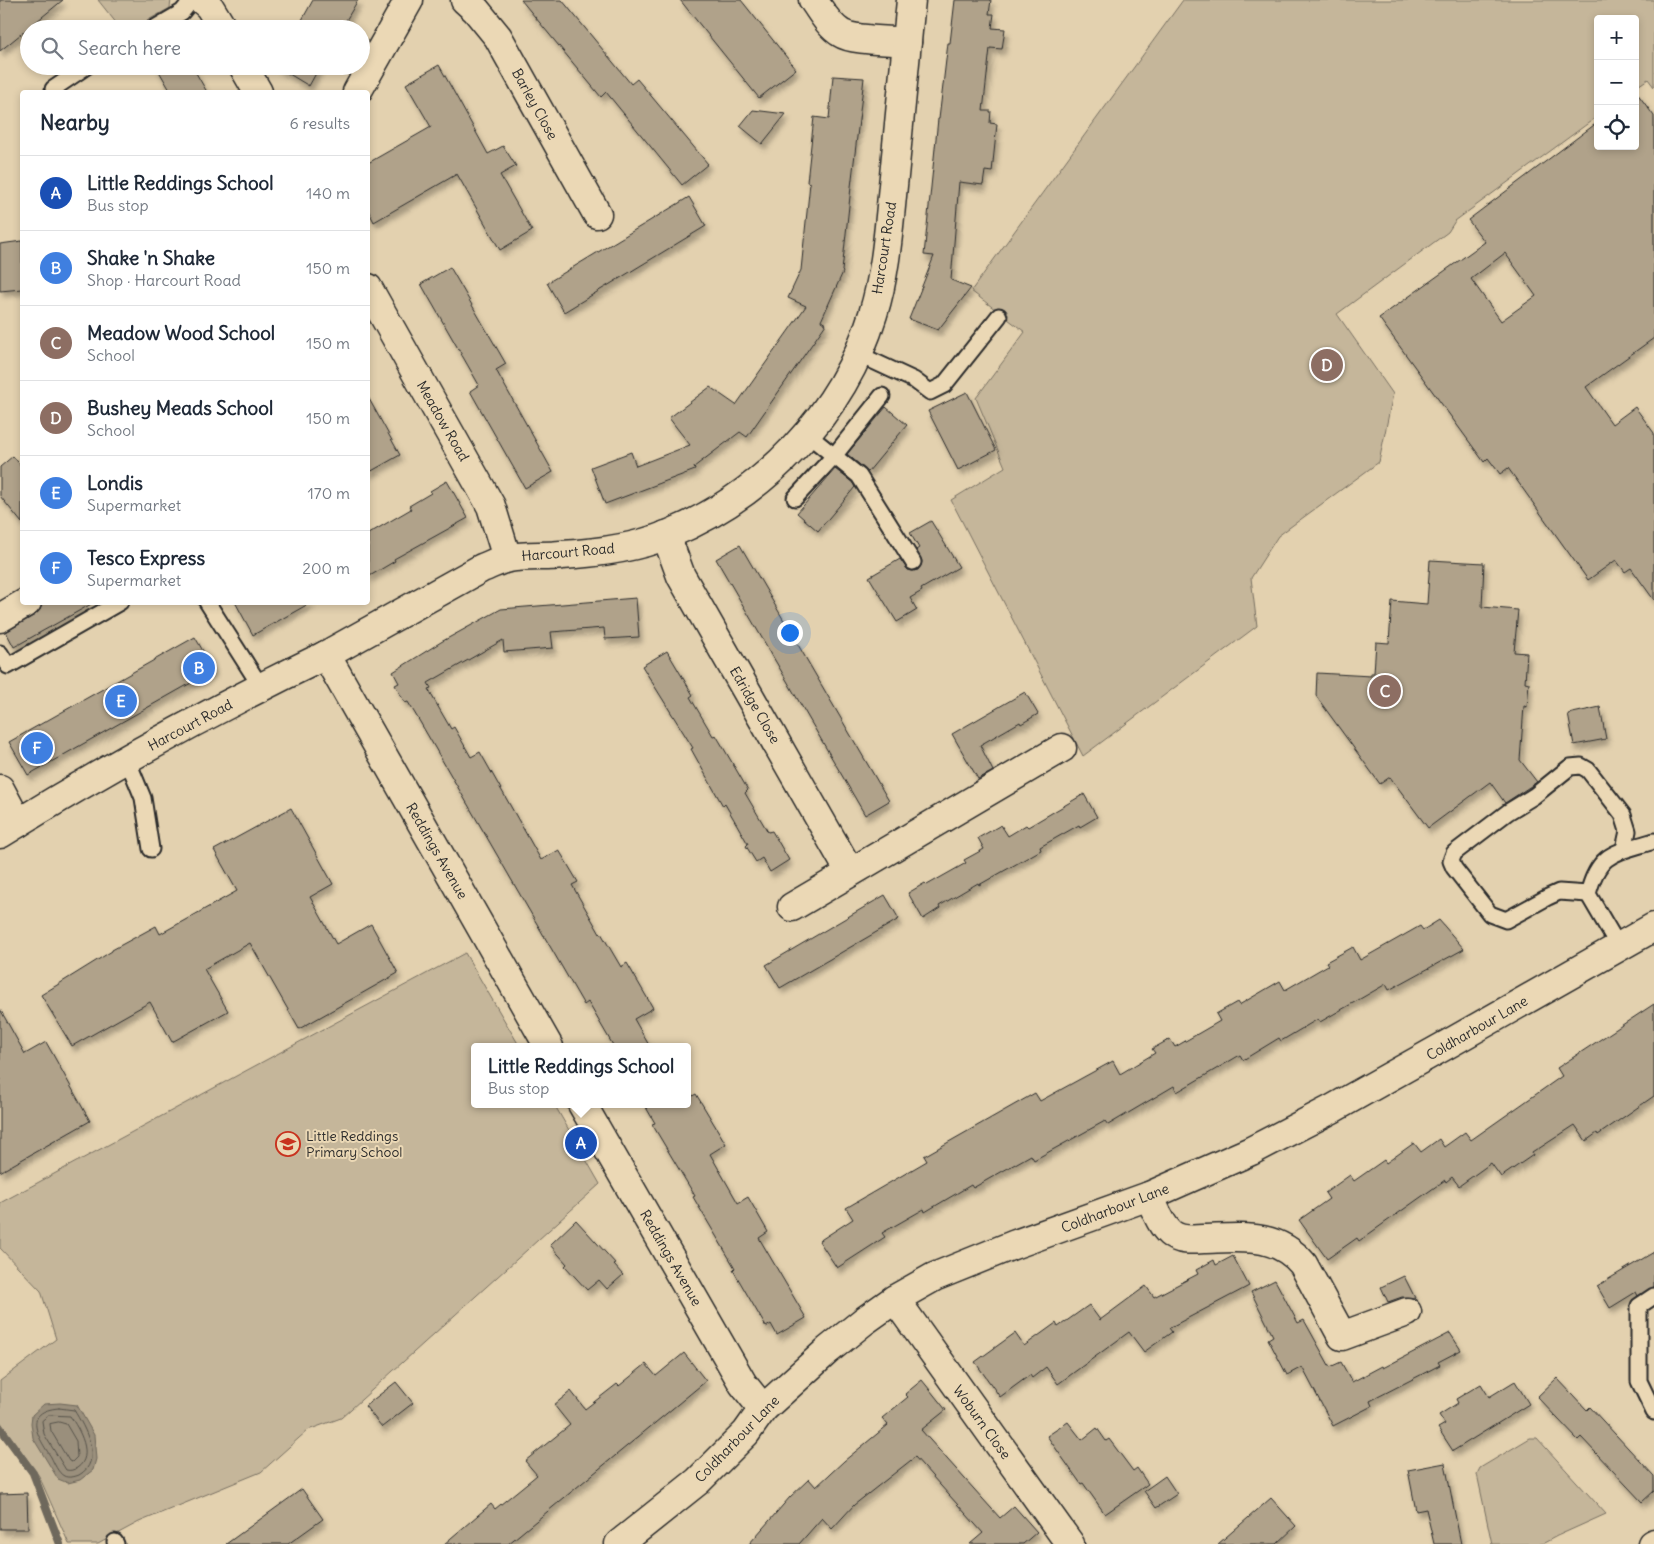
<!DOCTYPE html>
<html lang="en">
<head>
<meta charset="utf-8">
<style>
	body { margin:0; font-family:Delius,sans-serif; background:#f6f6f7; color:#1f2937 }
	.controls { position:absolute; right:15px; top:15px; display:grid; overflow:hidden; border-radius:5px; box-shadow:0 2px 8px #0003 }
	.controls button { width:45px; height:45px; display:grid; place-items:center; padding:0; border:0; border-bottom:1px solid #e0e1e3; background:#fff; color:#1f2937; font:25px sans-serif }
	.you { position:absolute; left:789px; top:632px; width:18px; height:18px; margin:-12px; border:4px solid #fff; border-radius:50%; background:#1a73e8; box-shadow:0 0 0 8px #1a73e833 }
	.badge { display:grid; place-items:center; width:32px; height:32px; border-radius:50%; background:#c8321e; color:#fff; font-size:16px; font-weight:700 }
	.pin { position:absolute; translate:-50% -50%; border:2px solid #fff; box-shadow:0 1px 5px #0006 }
	.popup { position:absolute; left:471px; top:1043px; width:220px; height:65px; box-sizing:border-box; display:grid; place-content:center; border-radius:5px; background:#fff; filter:drop-shadow(0 1px 4px #0005); font-size:16px; white-space:nowrap; color:#747a83 }
	.popup b { font-size:19px; color:#1f2937 }
	.popup::after { content:''; position:absolute; left:50%; top:100%; margin-left:-10px; border:10px solid transparent; border-top-color:#fff }
	.list { margin:0; padding:0; list-style:none }
	h2 { display:flex; justify-content:space-between; align-items:center; height:65px; margin:0; padding:0 20px; font-size:21px }
	h2 small { font-size:16px; font-weight:400; color:#747a83 }
	.list li { display:grid; grid-template-columns:32px 1fr auto; gap:15px; align-items:center; box-sizing:border-box; height:75px; padding:0 20px; border-top:1px solid #e0e1e3 }
	.list b { display:block; font-size:19px; white-space:nowrap }
	.list p { margin:0; font-size:16px; white-space:nowrap; color:#747a83 }
	.list em { font-size:16px; font-style:normal; color:#747a83 }
	.icon { flex:none; width:28px; height:28px; fill:none; stroke:currentColor; stroke-width:2; stroke-linecap:round; stroke-linejoin:round }
	.map { position:relative; flex:none; width:1654px; height:1544px; overflow:hidden }
	.search { position:absolute; background:#fff; box-shadow:0 2px 8px #0003; left:20px; top:20px; width:350px; height:55px; display:flex; align-items:center; gap:12px; box-sizing:border-box; padding:0 18px; border-radius:28px; color:#747a83; font-size:19px }
	.panel { position:absolute; background:#fff; box-shadow:0 2px 8px #0003; left:20px; top:90px; width:350px; height:515px; border-radius:5px }
	.map>svg:first-child { display:block }
	.green { fill:#c5b69a; stroke:#787062 }
	.water { fill:#9a8f7b; stroke:#6e675b }
	.lines { fill:none; stroke-linecap:round; stroke-linejoin:round }
	.shore { stroke:#57534b; stroke-width:1 }
	.stream { stroke:#6e675b; stroke-width:8 }
	.building { fill:#b0a28a; stroke:#2b2b2b; fill-rule:evenodd; filter:url(#shadow) }
	.service-casing { stroke:#2b2b2b; stroke-width:19 }
	.minor-casing { stroke:#2b2b2b; stroke-width:31 }
	.tertiary-casing { stroke:#2b2b2b; stroke-width:31 }
	.service { stroke:#ebd8b5; stroke-width:15 }
	.minor { stroke:#ebd8b5; stroke-width:28 }
	.tertiary { stroke:#ebd8b5; stroke-width:28 }
	.labels { text-anchor:middle; dominant-baseline:central; stroke-width:4; stroke-linejoin:round; paint-order:stroke }
	.street-label { font-size:14px; fill:#2b2b2b; stroke:#ebd8b5 }
	.poi-label { font-size:14px; fill:#2b2b2b; stroke:#ebd8b5; text-anchor:start }
</style>
</head>
<body>
<div class="map">
<svg width="1654" height="1544" viewBox="0 0 1654 1544">
	<defs>
		<filter id="shadow"><feDropShadow dx="3" dy="5.5" stdDeviation="2.5" flood-color="#0004"/></filter>
	</defs>
	<rect width="100%" height="100%" fill="#e3d1af"/>
	<filter id="ink" filterUnits="userSpaceOnUse"><feTurbulence type="fractalNoise" baseFrequency=".02" numOctaves="2"/><feDisplacementMap in="SourceGraphic" scale="10" xChannelSelector="R" yChannelSelector="G"/><feConvolveMatrix kernelMatrix="1 2 1 2 8 2 1 2 1" color-interpolation-filters="sRGB"/></filter>
	<g filter="url(#ink)">
		<g class="green">
			<polygon points="98,0 171,0 170,8 132,29 121,29"/>
			<polygon points="1183,0 1654,0 1654,87 1648,79 1635,88 1635,19 1598,19 1598,116 1455,221 1448,232 1337,314 1393,394 1379,462 1278,536 1251,578 1257,626 1083,756 951,500 1005,467 976,398 1025,332 971,291"/>
			<polygon points="465,953 520,1047 475,1047 475,1104 554,1104 600,1184 341,1418 308,1430 261,1472 139,1522 98,1544 69,1544 39,1476 0,1421 0,1381 56,1339 41,1291 0,1248 0,1203"/>
			<polygon points="1530,1438 1537,1438 1606,1514 1557,1536 1542,1544 1492,1544 1477,1474 1480,1468"/>
		</g>
		<polygon class="water" points="60,1403 77,1405 94,1435 96,1459 93,1470 80,1480 68,1483 58,1479 33,1438 31,1423 32,1415 44,1404"/>
		<g class="lines">
			<g class="shore">
				<path d="M59,1408L74,1410C85,1428 104,1461 79,1475C74,1477 68,1478 64,1476C58,1473 54,1463 51,1457C38,1437 21,1411 59,1408Z"/>
				<path d="M49,1415L70,1416C79,1429 95,1456 77,1468C73,1470 71,1471 66,1470L44,1434L42,1421Z"/>
				<polygon points="59,1422 66,1424 76,1441 77,1457 72,1462 69,1461 51,1431 50,1424"/>
			</g>
			<polyline class="stream" points="0,1428 33,1473 60,1544"/>
		</g>
		<g class="building">
			<polygon points="0,0 63,0 0,51"/>
			<polygon points="313,0 358,0 341,29 297,29"/>
			<polygon points="521,0 562,0 631,84 637,79 708,164 682,185 606,92 601,97"/>
			<polygon points="680,0 741,0 796,69 759,98"/>
			<polygon points="955,0 991,0 989,14 994,14 992,28 1005,29 1002,49 990,48 983,111 991,111 990,123 997,124 992,172 985,171 983,185 959,182 951,280 971,288 938,330 909,319 934,256 924,255 938,119 939,119 948,43 950,43"/>
			<polygon points="439,65 488,154 503,146 516,166 500,175 532,231 500,250 457,174 374,222 368,210 368,163 431,127 406,84"/>
			<polygon points="156,66 192,66 207,92 171,92"/>
			<polygon points="276,66 320,66 309,86"/>
			<polygon points="833,76 864,78 851,187 842,271 843,272 821,321 826,324 747,437 740,432 694,467 695,470 605,504 591,467 631,452 636,466 690,445 669,418 710,387 736,405 806,306 788,298 801,270 810,183 807,182 814,117 829,119"/>
			<path d="M1637,93L1654,116V338L1586,387L1612,424L1635,407L1654,433V600L1631,568L1625,572L1616,560L1588,580L1508,468L1500,474L1488,458L1484,462L1379,318L1485,242L1468,220L1598,122V146H1635V94ZM1505,253L1536,296L1501,321L1471,279Z"/>
			<polygon points="753,110 786,114 762,144 740,126"/>
			<polygon points="689,197 706,226 564,312 547,283"/>
			<polygon points="22,241 22,289 0,291 0,244"/>
			<polygon points="450,267 506,364 496,370 553,472 525,488 470,391 479,385 421,284"/>
			<polygon points="967,392 996,450 958,470 928,411"/>
			<polygon points="368,397 400,455 368,473"/>
			<polygon points="886,407 907,425 868,472 847,454"/>
			<polygon points="13,456 22,467 22,523 0,496 0,467"/>
			<polygon points="835,469 852,482 855,487 818,531 797,513"/>
			<polygon points="447,481 468,518 394,559 395,561 368,577 368,534 411,509 409,506 431,493 430,491"/>
			<polygon points="931,521 959,567 921,589 922,591 910,598 917,610 897,622 869,577 900,559 908,570 913,571 918,570 921,566 922,561 916,550 919,548 910,533"/>
			<polygon points="740,545 889,801 865,815 716,559"/>
			<polygon points="1430,560 1484,563 1482,607 1518,610 1514,652 1527,653 1525,682 1529,683 1527,707 1524,706 1520,760 1537,782 1505,803 1490,782 1428,828 1390,777 1380,784 1316,696 1317,673 1371,676 1371,673 1374,673 1376,642 1389,643 1392,601 1427,604"/>
			<polygon points="636,598 639,637 605,639 604,628 551,632 553,648 504,652 503,640 428,683 431,688 428,689 440,710 451,729 454,727 471,757 480,752 541,860 559,850 578,882 572,885 600,934 601,933 621,967 627,963 653,1008 634,1019 650,1047 614,1047 588,1002 584,1005 420,722 408,702 405,703 395,685 399,683 393,672 441,642 501,609"/>
			<polygon points="43,602 95,602 14,647 6,632 35,615 40,610"/>
			<polygon points="235,602 312,602 253,635"/>
			<polygon points="195,637 214,670 28,775 9,742"/>
			<polygon points="667,651 693,695 690,697 713,736 716,735 748,790 745,793 768,832 772,831 789,860 770,872 762,858 756,862 746,846 748,844 725,804 723,806 691,749 693,748 642,666"/>
			<polygon points="1025,692 1038,714 1021,724 1020,722 980,745 993,771 978,779 952,734"/>
			<polygon points="1600,707 1606,739 1574,745 1568,714"/>
			<polygon points="1084,794 1097,817 1080,827 1079,825 1040,847 1041,850 979,885 978,883 939,906 940,908 923,919 908,893 925,883 927,885 966,863 964,860 984,849 978,838 1001,825 1008,836 1026,825 1028,827"/>
			<polygon points="291,808 333,884 310,897 336,944 371,924 398,973 299,1029 250,943 204,969 228,1011 172,1042 150,1002 72,1046 41,995 112,951 112,950 156,926 160,934 237,891 214,850"/>
			<polygon points="885,895 899,919 780,988 766,965"/>
			<polygon points="1439,920 1464,949 1389,990 1386,984 1320,1022 1318,1019 1281,1041 1279,1038 1243,1060 1240,1055 1177,1092 1174,1086 1108,1125 1105,1121 1034,1160 1031,1155 973,1188 971,1185 925,1212 924,1209 882,1233 885,1237 837,1268 819,1241 853,1219 846,1208 927,1161 924,1156 1035,1093 1040,1101 1113,1061 1120,1074 1155,1053 1152,1049 1170,1039 1175,1047 1220,1021 1216,1014 1237,1002 1239,1005 1280,981 1285,990 1328,965 1326,962 1353,947 1360,960 1420,926 1423,930"/>
			<polygon points="1654,1004 1654,1096 1598,1135 1597,1133 1586,1141 1575,1125 1532,1153 1533,1155 1501,1177 1491,1163 1459,1186 1452,1177 1446,1182 1445,1180 1359,1241 1357,1238 1327,1259 1299,1220 1329,1199 1325,1193 1350,1175 1354,1181 1384,1160 1386,1163 1414,1143 1421,1152 1439,1139 1444,1147 1465,1132 1471,1140 1562,1076 1557,1068"/>
			<polygon points="0,1009 25,1054 46,1042 90,1121 0,1172"/>
			<polygon points="696,1094 726,1144 710,1154 738,1203 748,1197 768,1232 759,1238 806,1318 777,1335 771,1324 766,1327 733,1270 735,1268 693,1197 695,1196 652,1124 655,1123 644,1104 687,1104 687,1099"/>
			<polygon points="576,1220 616,1264 614,1265 623,1275 607,1289 599,1280 587,1290 565,1266 567,1264 550,1245"/>
			<polygon points="1654,1252 1654,1287 1638,1296 1636,1292 1610,1308 1597,1286"/>
			<polygon points="1233,1256 1249,1286 1169,1328 1172,1332 1144,1352 1129,1332 1058,1384 1046,1367 1032,1378 1030,1375 1000,1397 975,1362 1015,1333 1024,1346 1056,1323 1058,1327 1089,1305 1100,1320 1146,1286 1154,1297 1198,1274 1196,1270 1214,1260 1216,1265"/>
			<polygon points="1404,1276 1415,1298 1402,1297 1388,1302 1381,1287"/>
			<polygon points="1275,1280 1298,1323 1304,1320 1330,1367 1341,1362 1352,1382 1382,1366 1383,1368 1450,1333 1461,1350 1438,1362 1440,1365 1370,1401 1372,1406 1333,1426 1302,1367 1287,1375 1268,1339 1273,1336 1251,1292"/>
			<polygon points="684,1353 706,1381 508,1544 444,1544 491,1504 495,1509 537,1475 525,1461 570,1425 554,1405 571,1391 585,1409 617,1384 619,1386 646,1364 656,1376"/>
			<polygon points="1557,1378 1587,1410 1590,1407 1654,1476 1654,1491 1642,1502 1581,1437 1578,1440 1537,1397"/>
			<polygon points="922,1380 946,1410 921,1430 1000,1518 1014,1506 1037,1532 1023,1544 970,1544 983,1533 915,1457 854,1505 832,1529 822,1518 799,1544 749,1544 790,1497 809,1479 816,1487 844,1461 888,1425 882,1418 908,1397 905,1394"/>
			<polygon points="1515,1381 1529,1404 1453,1451 1438,1428 1445,1424 1439,1415 1458,1403 1456,1399 1481,1384 1489,1397"/>
			<polygon points="396,1382 413,1403 382,1427 365,1406"/>
			<polygon points="1068,1422 1082,1440 1097,1428 1106,1441 1109,1439 1133,1471 1137,1468 1148,1484 1105,1514 1083,1483 1081,1484 1047,1436"/>
			<polygon points="1445,1463 1453,1504 1461,1544 1434,1544 1426,1509 1416,1511 1408,1470"/>
			<polygon points="1165,1476 1177,1494 1156,1508 1144,1491"/>
			<polygon points="302,1489 323,1519 288,1544 226,1544"/>
			<polygon points="27,1493 28,1529 0,1529 0,1494"/>
			<polygon points="1271,1498 1296,1526 1277,1544 1218,1544"/>
		</g>
		<g class="lines">
			<defs>
				<g id="service">
					<polyline points="153,29 182,12 192,0"/>
					<polyline points="56,92 53,89 87,66"/>
					<polyline points="858,354 914,380 930,392 944,385 999,316"/>
					<polyline points="807,434 859,476 913,562"/>
					<polyline points="795,498 834,456 882,396"/>
					<polyline points="207,602 261,687"/>
					<polyline points="0,653 8,666 120,602"/>
					<polyline points="127,759 143,798 151,849"/>
					<polyline points="1588,894 1559,892 1548,897 1506,920 1490,914 1454,868 1451,861 1454,853 1508,812 1534,796 1570,767 1581,766 1588,770 1623,815 1628,831 1624,849"/>
					<path d="M1619,947L1588,894C1599,851 1616,853 1654,841"/>
					<polyline points="1654,1296 1639,1306 1639,1381 1654,1412"/>
					<polyline points="115,1542 116,1544"/>
				</g>
				<g id="minor">
					<polyline points="202,0 209,6 223,29"/>
					<polyline points="465,0 476,10 498,37 597,214"/>
					<path d="M813,0C821,11 829,26 841,33C853,41 891,40 907,42"/>
					<polyline points="243,66 258,92"/>
					<polyline points="357,92 409,0"/>
					<polyline points="368,288 491,506 507,558"/>
					<polyline points="666,535 681,576 850,872"/>
					<polyline points="0,618 27,602"/>
					<polyline points="0,789 18,823"/>
					<path d="M0,834C105,769 214,709 326,655"/>
					<polyline points="792,907 1062,748"/>
					<path d="M1149,1196C1155,1208 1160,1224 1170,1233C1179,1241 1192,1240 1203,1239C1241,1238 1276,1232 1303,1264L1342,1336L1407,1312"/>
					<polyline points="895,1299 1070,1544"/>
					<polyline points="1652,1544 1654,1543"/>
				</g>
				<g id="tertiary">
					<path d="M549,1047L326,655L482,568C491,565 500,559 509,558C527,555 545,557 562,555C597,553 635,548 667,535C763,496 843,414 873,314C887,269 889,222 894,176C900,117 905,59 911,0"/>
					<polyline points="582,1104 743,1384 763,1409"/>
					<polyline points="619,1544 698,1481 746,1433 763,1409 828,1350 864,1321 895,1299 934,1277 1013,1245 1149,1196 1251,1151 1332,1109 1448,1044 1654,927"/>
				</g>
			</defs>
			<use href="#service" class="service-casing"/>
			<use href="#minor" class="minor-casing"/>
			<use href="#tertiary" class="tertiary-casing"/>
			<use href="#service" class="service"/>
			<use href="#minor" class="minor"/>
			<use href="#tertiary" class="tertiary"/>
		</g>
	</g>
	<defs>
		<symbol id="school-ring" viewBox="-11 -11 22 22"><circle r="9.5" fill="#ebd8b5" stroke="#c8321e" stroke-width="1.5"/><path d="M0-5L7-2L0 1L-7-2ZM-4 1L0 2.5L4 1V4Q0 6-4 4Z" fill="#c8321e"/></symbol>
	</defs>
	<g fill-rule="evenodd">
		<use href="#school-ring" x="274" y="1130" width="28" height="28"/>
	</g>
	<g class="labels">
		<g class="street-label">
			<text transform="translate(535 104) rotate(61)">Barley Close</text>
			<text transform="translate(884 248) rotate(-81)">Harcourt Road</text>
			<text transform="translate(443 421) rotate(60)">Meadow Road</text>
			<text transform="translate(568 552) rotate(-5)">Harcourt Road</text>
			<text transform="translate(755 705) rotate(60)">Edridge Close</text>
			<text transform="translate(190 725) rotate(-28)">Harcourt Road</text>
			<text transform="translate(437 851) rotate(60)">Reddings Avenue</text>
			<text transform="translate(1477 1028) rotate(-30)">Coldharbour Lane</text>
			<text transform="translate(1115 1208) rotate(-21)">Coldharbour Lane</text>
			<text transform="translate(671 1258) rotate(60)">Reddings Avenue</text>
			<text transform="translate(982 1422) rotate(54)">Woburn Close</text>
			<text transform="translate(737 1439) rotate(-46)">Coldharbour Lane</text>
		</g>
		<g class="poi-label">
			<text x="306" y="1136">Little Reddings<tspan x="306" dy="16">Primary School</tspan></text>
		</g>
	</g>
</svg>
<div class="controls">
<button>+</button>
<button>−</button>
<button><svg class="icon" aria-label="locate" viewBox="0 0 24 24"><circle cx="12" cy="12" r="6"/><path d="M12 2v4M12 18v4M2 12h4M18 12h4"/></svg></button>
</div>
<div class="you"></div>
<div class="pin badge" style="left:581px;top:1143px;background:#1a4fb4">A</div>
<div class="popup"><b>Little Reddings School</b>Bus stop</div>
<div class="pin badge" style="left:199px;top:668px;background:#3f7fe0">B</div>
<div class="pin badge" style="left:1385px;top:691px;background:#8d6e63">C</div>
<div class="pin badge" style="left:1327px;top:365px;background:#8d6e63">D</div>
<div class="pin badge" style="left:121px;top:701px;background:#3f7fe0">E</div>
<div class="pin badge" style="left:37px;top:748px;background:#3f7fe0">F</div>
<div class="search"><svg class="icon" aria-label="search" viewBox="0 0 24 24"><circle cx="10" cy="10" r="6"/><path d="M15 15l6 6"/></svg>Search here</div>
<section class="panel">
<h2>Nearby<small>6 results</small></h2>
<ul class="list">
<li><span class="badge" style="background:#1a4fb4">A</span><div><b>Little Reddings School</b><p>Bus stop</p></div><em>140 m</em></li>
<li><span class="badge" style="background:#3f7fe0">B</span><div><b>Shake 'n Shake</b><p>Shop · Harcourt Road</p></div><em>150 m</em></li>
<li><span class="badge" style="background:#8d6e63">C</span><div><b>Meadow Wood School</b><p>School</p></div><em>150 m</em></li>
<li><span class="badge" style="background:#8d6e63">D</span><div><b>Bushey Meads School</b><p>School</p></div><em>150 m</em></li>
<li><span class="badge" style="background:#3f7fe0">E</span><div><b>Londis</b><p>Supermarket</p></div><em>170 m</em></li>
<li><span class="badge" style="background:#3f7fe0">F</span><div><b>Tesco Express</b><p>Supermarket</p></div><em>200 m</em></li>
</ul>
</section>
</div>
</body>
</html>
